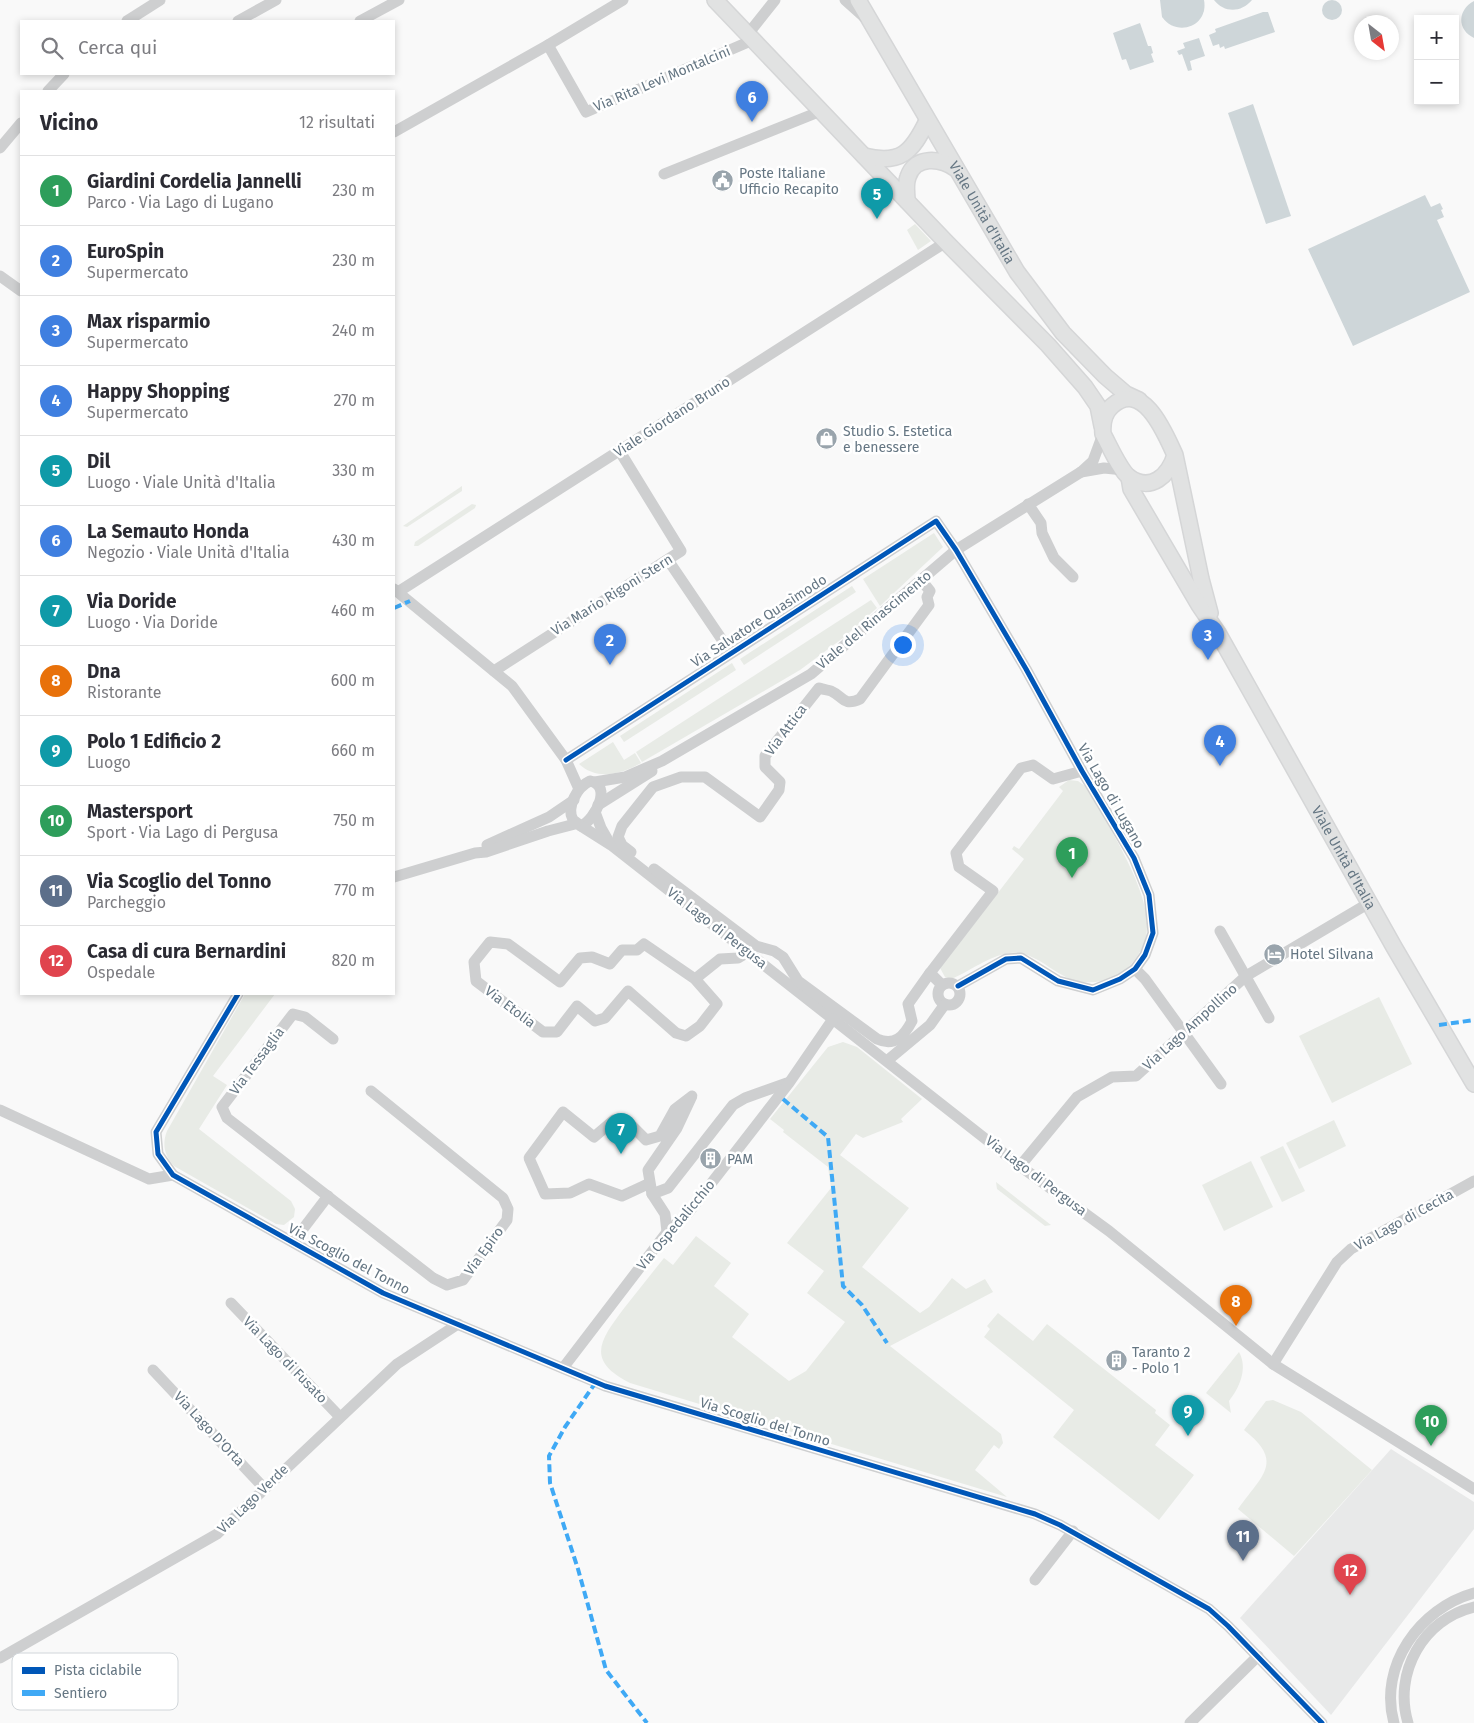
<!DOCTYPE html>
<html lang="it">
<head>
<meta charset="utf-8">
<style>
	body { margin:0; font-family:"Fira Sans",sans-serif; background:#f2f2f3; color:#2b2b33 }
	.controls { position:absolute; right:15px; top:15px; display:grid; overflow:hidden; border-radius:0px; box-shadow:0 2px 8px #0003 }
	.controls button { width:45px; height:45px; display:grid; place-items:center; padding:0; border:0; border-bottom:1px solid #e1e1e2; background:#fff; color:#2b2b33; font:25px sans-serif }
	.compass { position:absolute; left:1354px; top:15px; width:45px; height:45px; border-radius:50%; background:#fff; box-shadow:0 2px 8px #0003; rotate:149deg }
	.you { position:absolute; left:902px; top:644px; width:18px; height:18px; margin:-12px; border:4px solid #fff; border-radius:50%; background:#1a73e8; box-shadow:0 0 0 8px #1a73e833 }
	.badge { display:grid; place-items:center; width:32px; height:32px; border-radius:50%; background:#ea580c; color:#fff; font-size:16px; font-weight:700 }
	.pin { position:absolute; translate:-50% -41px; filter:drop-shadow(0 1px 2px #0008) }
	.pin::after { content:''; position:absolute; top:26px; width:18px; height:15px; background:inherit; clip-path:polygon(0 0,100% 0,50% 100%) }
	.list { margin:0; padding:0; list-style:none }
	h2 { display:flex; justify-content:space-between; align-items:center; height:65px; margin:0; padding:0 20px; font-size:21px }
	h2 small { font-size:16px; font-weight:400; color:#7c7c81 }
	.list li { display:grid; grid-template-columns:32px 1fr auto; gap:15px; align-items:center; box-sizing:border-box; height:70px; padding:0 20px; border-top:1px solid #e1e1e2 }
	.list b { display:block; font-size:19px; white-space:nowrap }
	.list p { margin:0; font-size:16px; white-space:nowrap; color:#7c7c81 }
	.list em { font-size:16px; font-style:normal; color:#7c7c81 }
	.icon { flex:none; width:28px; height:28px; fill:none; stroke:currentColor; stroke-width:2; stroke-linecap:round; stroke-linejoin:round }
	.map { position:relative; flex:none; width:1474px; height:1723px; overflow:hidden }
	.search { position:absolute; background:#fff; box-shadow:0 2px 8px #0003; left:20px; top:20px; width:375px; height:55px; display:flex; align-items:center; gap:12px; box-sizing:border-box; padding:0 18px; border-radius:0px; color:#7c7c81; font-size:19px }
	.panel { position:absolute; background:#fff; box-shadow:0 2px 8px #0003; left:20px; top:90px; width:375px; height:905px; border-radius:0px }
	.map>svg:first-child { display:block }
	.built { fill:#e8e9e9 }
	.green { fill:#e8ebe6 }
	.water { fill:#ced6d9 }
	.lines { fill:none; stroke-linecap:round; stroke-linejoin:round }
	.major-casing { stroke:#d5d6d7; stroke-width:18 }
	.minor { stroke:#cecfd0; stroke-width:11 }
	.major { stroke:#e1e2e2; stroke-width:15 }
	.quiet { stroke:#3fa9f5; stroke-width:4; stroke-dasharray:8 4; stroke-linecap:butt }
	.cycleway-casing { stroke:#fff; stroke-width:8 }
	.cycleway { stroke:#0057b8; stroke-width:5 }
	.labels { text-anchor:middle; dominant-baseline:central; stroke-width:5; stroke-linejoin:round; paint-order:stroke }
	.street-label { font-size:14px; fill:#657683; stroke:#fff }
	.poi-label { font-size:14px; fill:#657683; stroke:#fff; text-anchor:start }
	.key { fill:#fff; stroke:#d1d6da; stroke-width:1 }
	.key-label { font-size:14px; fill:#657683 }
</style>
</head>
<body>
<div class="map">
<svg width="1474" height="1723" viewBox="0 0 1474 1723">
	<rect width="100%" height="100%" fill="#f9f9f9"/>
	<polygon class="built" points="1391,1449 1474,1502 1474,1529 1331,1715 1240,1618"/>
	<g class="green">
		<polygon points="915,224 931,241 918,250 907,230"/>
		<polygon points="462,486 462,491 407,527 403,526"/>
		<polygon points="472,504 476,505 475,508 418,546 414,546 415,542"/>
		<polygon points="934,533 943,547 880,606 863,579"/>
		<polygon points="852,586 856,592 744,665 740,659"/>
		<polygon points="871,600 877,608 843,638 800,670 642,762 636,752"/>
		<polygon points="732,663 736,670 624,742 620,736"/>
		<path d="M613,742L624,760L635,753L641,763C622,774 597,781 579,764Z"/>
		<path d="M1069,780L1078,781L1085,786C1105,820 1149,888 1147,927C1147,940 1141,952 1133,962C1122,977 1101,984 1083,982C1056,980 1038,950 1010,953C988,956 971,971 951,979L945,977L940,968L1024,859L1012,849L1014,846L1019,849L1063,791L1059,787Z"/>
		<path d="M245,994H275L213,1076L227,1085L199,1129L291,1201L295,1209L294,1217L284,1225L276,1224L174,1166C164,1155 162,1144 167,1131Z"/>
		<polygon points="1379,997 1412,1064 1332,1103 1299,1036"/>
		<path d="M843,1042L857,1047L922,1099L901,1119L903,1122L863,1138L856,1134L840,1155L909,1208L862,1267L920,1313L929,1307L952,1278L966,1289L985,1279L993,1292L890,1346L1001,1434L1003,1443L999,1449L994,1445L975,1470L1007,1497L630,1383C584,1360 601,1339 625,1307C638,1291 651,1274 664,1258L673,1265L696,1236L731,1263L714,1286L749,1314L732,1337L789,1381L806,1371L845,1322L807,1293L824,1271L787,1243L831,1188L828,1167L783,1132L784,1130L770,1119L828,1047Z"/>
		<polygon points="1334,1120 1346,1146 1299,1169 1286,1143"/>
		<polygon points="1283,1146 1305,1191 1282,1202 1260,1157"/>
		<polygon points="1251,1161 1273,1207 1224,1231 1202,1185"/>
		<polygon points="996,1182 1051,1225 1045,1226 997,1189"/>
		<polygon points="998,1313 1033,1341 1047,1324 1156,1410 1155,1413 1170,1425 1155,1445 1194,1475 1159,1520 1053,1437 1074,1410 984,1337 990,1329 987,1326"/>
		<path d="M1239,1352C1248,1368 1240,1387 1229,1401L1231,1413L1206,1393Z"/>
		<path d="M1273,1400L1301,1412L1372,1470L1294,1556L1238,1509C1262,1475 1285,1462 1244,1430L1266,1401Z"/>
	</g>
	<g class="water">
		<circle cx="1332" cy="10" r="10"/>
		<path d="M1160,0H1204C1209,26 1177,38 1162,17Z"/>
		<path d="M1214,0H1252C1241,13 1224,13 1214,0Z"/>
		<path d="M1474,1V38C1457,30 1457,10 1474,1Z"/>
		<polygon points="1263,12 1268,12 1275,32 1225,49 1224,46 1220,48 1219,44 1213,46 1209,35 1216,32 1215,29"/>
		<polygon points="1140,23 1148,46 1151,46 1153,53 1151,54 1154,62 1130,70 1126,59 1122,60 1113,33"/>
		<polygon points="1199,38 1205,56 1190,61 1192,70 1188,71 1182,54 1179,55 1177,51 1185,48 1183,43"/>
		<polygon points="1253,104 1291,216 1266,224 1228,113"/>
		<polygon points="1425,195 1431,207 1440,203 1443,209 1441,210 1444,217 1437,220 1470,292 1353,346 1308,249"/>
	</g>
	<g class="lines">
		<defs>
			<g id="major">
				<polyline points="715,0 946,242 1048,345 1085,387 1098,406 1102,426"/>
				<path id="s1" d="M858,0L1017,272L1063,333L1105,376L1126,394L1139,400"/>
				<path d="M864,156C901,165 912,152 927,121"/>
				<path d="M907,201C907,193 905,185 908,177C915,155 941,158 956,169"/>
				<path d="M1175,455C1169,475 1151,493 1129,477C1120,470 1109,445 1103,434C1102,423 1104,413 1112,406C1143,379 1165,433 1175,455L1201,579L1210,613"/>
				<path id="s2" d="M1129,477L1131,489L1199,605L1218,633L1394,947L1474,1084"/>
			</g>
		</defs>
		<use href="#major" class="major-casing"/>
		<g class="minor">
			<polyline points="845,0 864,17"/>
			<polyline points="127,21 160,0"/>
			<polyline points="238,21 276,0"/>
			<polyline points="360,21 399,0"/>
			<polyline points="748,34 775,0"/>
			<polyline points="548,45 586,112 753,40"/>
			<polyline points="48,91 64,74"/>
			<polyline points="394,132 548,45 623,0"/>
			<polyline points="0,148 21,123"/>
			<polyline points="664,174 821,111"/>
			<polyline points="0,276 21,291"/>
			<polyline points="1081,472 1104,468 1124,470"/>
			<polyline points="1028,504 1041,523 1042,533 1054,558 1073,577"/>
			<polyline points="668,560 731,653"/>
			<polyline points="394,589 512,686 566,760 579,789"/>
			<polyline points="398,592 946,242"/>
			<polyline points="494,671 681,551 619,450"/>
			<polyline points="566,760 936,521 956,550 1026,669 1082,771 1134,858 1149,895 1153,933 1145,955 1135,969 1120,979 1093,990 1058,981 1021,958 1006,959 958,986"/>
			<path d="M590,781C613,785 595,820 581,826L573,820C566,807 577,787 590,781Z"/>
			<polyline points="595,782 625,777 662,761 811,674 956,550 1081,472 1093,461 1103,434"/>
			<polyline points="598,805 652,771"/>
			<polyline points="595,812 601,828 609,842"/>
			<polyline points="581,826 611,845 1020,1166 1109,1231 1273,1364 1474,1489"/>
			<polyline points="487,845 549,817 574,800"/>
			<path d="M631,852L622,845L618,837L622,826L653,787L681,777H705L760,817L779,790L780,782L765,767V756L819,688C822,689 827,690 831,691C843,696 843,707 860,699L929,605L927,597L930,591L922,581"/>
			<path d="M654,869L756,946L774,951L783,957L798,981L877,1039C895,1047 904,1036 912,1021L908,1004L930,973"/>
			<polyline points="394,877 475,853 486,852 548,831 575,824"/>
			<polyline points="1220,931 1269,1018"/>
			<polyline points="1135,969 1145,979 1221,1084"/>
			<polyline points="695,979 717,1004 700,1026 686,1036 676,1033 628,991 605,1018 595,1021 577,1006 557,1032 543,1032 476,981 474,962 490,942 508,944 560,982 580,958 592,957 610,964 622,950 637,950 644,944 695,979 720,959 738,958 748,952"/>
			<circle cx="949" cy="994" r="11"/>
			<polyline points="942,985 930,973 993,891 959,867 956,853 1021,768 1033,765 1053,779 1082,771"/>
			<polyline points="238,994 156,1132 158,1154 173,1175 383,1293 605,1386 1035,1514 1060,1525 1209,1609 1228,1626 1322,1723"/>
			<polyline points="333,1039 305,1017 293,1014 222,1107 227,1118 433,1278 447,1285 463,1280 507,1220 508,1209 503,1198 371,1091"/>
			<polyline points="888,1060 930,1025 945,1004"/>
			<polyline points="0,1110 149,1179 173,1175"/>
			<polyline points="1020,1166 1077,1097 1112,1077 1136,1076 1246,976 1369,903"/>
			<polyline points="650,1183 622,1196 589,1184 570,1193 545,1194 529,1158 563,1112 594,1137 614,1120 628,1122 646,1140 660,1136 675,1109 692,1096 677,1128 648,1170 652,1194 665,1214 667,1232"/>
			<polyline points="652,1194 668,1188 733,1105 745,1098 787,1083"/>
			<polyline points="293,1242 328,1196"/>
			<polyline points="231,1303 340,1417"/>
			<polyline points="1273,1364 1337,1262 1351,1249 1474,1181"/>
			<polyline points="563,1368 667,1232 689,1212 789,1083 833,1019"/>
			<polyline points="153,1370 264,1488"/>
			<polyline points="1035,1580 1073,1531"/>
			<polyline points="0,1658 217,1534 397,1364 458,1324"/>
			<polyline points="1190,1723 1258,1656"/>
			<path d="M1394,1723C1378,1666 1420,1608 1474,1593"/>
			<path d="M1408,1723C1393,1673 1423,1619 1474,1607"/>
		</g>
		<use href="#major" class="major"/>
		<g class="quiet">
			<polyline points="394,608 410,601"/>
			<polyline points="1439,1025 1474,1020"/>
			<polyline points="783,1099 828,1137 843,1286 862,1305 887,1343"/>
			<polyline points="596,1382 565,1427 549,1456 550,1483 578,1569 606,1670 647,1723"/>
		</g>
		<defs>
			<g id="cycleway">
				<polyline points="566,760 936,521 956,550 1026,669 1082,771 1134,858 1149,895 1153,933 1145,955 1135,969 1120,979 1093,990 1058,981 1021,958 1006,959 958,986"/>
				<polyline points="238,994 156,1132 158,1154 173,1175 383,1293 605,1386 1035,1514 1060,1525 1209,1609 1228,1626 1322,1723"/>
			</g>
		</defs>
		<use href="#cycleway" class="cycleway-casing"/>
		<use href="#cycleway" class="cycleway"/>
	</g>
	<defs>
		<symbol id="civic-disc" viewBox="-11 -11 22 22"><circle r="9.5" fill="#99a4ac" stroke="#fff"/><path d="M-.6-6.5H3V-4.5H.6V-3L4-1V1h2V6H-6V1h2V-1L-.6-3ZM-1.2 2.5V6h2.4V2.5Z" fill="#fff"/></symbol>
		<symbol id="shop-disc" viewBox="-11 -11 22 22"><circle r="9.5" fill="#99a4ac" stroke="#fff"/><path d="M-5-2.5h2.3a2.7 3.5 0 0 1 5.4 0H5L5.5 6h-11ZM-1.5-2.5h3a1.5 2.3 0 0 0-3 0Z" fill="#fff"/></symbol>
		<symbol id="hotel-disc" viewBox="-11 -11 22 22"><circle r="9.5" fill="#99a4ac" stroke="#fff"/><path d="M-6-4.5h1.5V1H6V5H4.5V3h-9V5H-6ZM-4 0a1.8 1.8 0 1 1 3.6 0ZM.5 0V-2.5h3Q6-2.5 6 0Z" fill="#fff"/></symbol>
		<symbol id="building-disc" viewBox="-11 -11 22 22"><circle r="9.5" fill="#99a4ac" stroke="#fff"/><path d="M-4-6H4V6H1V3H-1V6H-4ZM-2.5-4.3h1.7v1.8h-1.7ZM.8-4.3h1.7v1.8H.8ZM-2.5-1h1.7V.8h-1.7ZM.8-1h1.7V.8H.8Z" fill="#fff"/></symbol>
	</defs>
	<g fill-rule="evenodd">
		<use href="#civic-disc" x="710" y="168" width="25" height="25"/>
		<use href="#shop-disc" x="814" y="426" width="25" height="25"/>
		<use href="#hotel-disc" x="1262" y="942" width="25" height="25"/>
		<use href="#building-disc" x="698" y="1146" width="25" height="25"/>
		<use href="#building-disc" x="1104" y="1348" width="25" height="25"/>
	</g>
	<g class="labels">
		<g class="street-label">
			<text transform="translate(662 79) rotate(-23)">Via Rita Levi Montalcini</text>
			<text stroke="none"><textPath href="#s1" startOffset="246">Viale Unità d'Italia</textPath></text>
			<text transform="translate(672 417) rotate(-33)">Viale Giordano Bruno</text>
			<text transform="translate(612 595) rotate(-32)">Via Mario Rigoni Stern</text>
			<text transform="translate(874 620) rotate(-40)">Viale del Rinascimento</text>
			<text transform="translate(759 621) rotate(-33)">Via Salvatore Quasìmodo</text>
			<text transform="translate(786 730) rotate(-53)">Via Attica</text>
			<text transform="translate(1111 796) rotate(60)">Via Lago di Lugano</text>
			<text stroke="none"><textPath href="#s2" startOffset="438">Viale Unità d'Italia</textPath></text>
			<text transform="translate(717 928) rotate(38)">Via Lago di Pergusa</text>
			<text transform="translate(510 1007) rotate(37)">Via Etolia</text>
			<text transform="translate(1190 1027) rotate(-42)">Via Lago Ampollino</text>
			<text transform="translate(257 1061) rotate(-53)">Via Tessaglia</text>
			<text transform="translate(1036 1176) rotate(37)">Via Lago di Pergusa</text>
			<text transform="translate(1404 1220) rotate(-29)">Via Lago di Cecita</text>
			<text transform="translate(676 1225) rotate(-50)">Via Ospedalicchio</text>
			<text transform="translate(484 1251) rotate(-54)">Via Epiro</text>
			<text transform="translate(349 1259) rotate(28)">Via Scoglio del Tonno</text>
			<text transform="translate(285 1360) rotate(46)">Via Lago di Fusato</text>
			<text transform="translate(765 1422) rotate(17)">Via Scoglio del Tonno</text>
			<text transform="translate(209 1429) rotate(47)">Via Lago D'Orta</text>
			<text transform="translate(253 1499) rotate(-44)">Via Lago Verde</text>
		</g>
		<g class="poi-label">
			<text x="739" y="173">Poste Italiane<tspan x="739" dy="16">Ufficio Recapito</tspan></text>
			<text x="843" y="431">Studio S. Estetica<tspan x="843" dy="16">e benessere</tspan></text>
			<text x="1290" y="954">Hotel Silvana</text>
			<text x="727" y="1159">PAM</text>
			<text x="1132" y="1352">Taranto 2<tspan x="1132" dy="16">- Polo 1</tspan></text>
		</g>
	</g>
	<rect x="12" y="1653" width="166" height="57" rx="8" class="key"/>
	<rect x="22" y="1667" width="23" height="7" fill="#0057b8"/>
	<rect x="22" y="1690" width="23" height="6" fill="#3fa9f5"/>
	<g class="key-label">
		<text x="54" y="1675">Pista ciclabile</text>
		<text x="54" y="1698">Sentiero</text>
	</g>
</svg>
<div class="controls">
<button>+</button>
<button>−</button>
</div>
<svg class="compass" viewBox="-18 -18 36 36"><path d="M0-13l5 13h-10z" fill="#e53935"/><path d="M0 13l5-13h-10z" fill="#7c7c81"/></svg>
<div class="you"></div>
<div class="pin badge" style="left:1072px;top:878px;background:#2e9e5b">1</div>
<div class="pin badge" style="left:610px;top:665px;background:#3f7fe0">2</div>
<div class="pin badge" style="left:1208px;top:660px;background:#3f7fe0">3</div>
<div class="pin badge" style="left:1220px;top:766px;background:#3f7fe0">4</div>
<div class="pin badge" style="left:877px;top:219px;background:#0f9aa8">5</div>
<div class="pin badge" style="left:752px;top:122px;background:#3f7fe0">6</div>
<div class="pin badge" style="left:621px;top:1154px;background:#0f9aa8">7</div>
<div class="pin badge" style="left:1236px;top:1326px;background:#e8710a">8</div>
<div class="pin badge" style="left:1188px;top:1436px;background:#0f9aa8">9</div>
<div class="pin badge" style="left:1431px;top:1446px;background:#2e9e5b">10</div>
<div class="pin badge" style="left:1243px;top:1561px;background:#5c6f8a">11</div>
<div class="pin badge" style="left:1350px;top:1595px;background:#e0444e">12</div>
<div class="search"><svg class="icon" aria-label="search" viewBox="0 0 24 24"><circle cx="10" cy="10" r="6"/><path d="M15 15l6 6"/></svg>Cerca qui</div>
<section class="panel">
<h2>Vicino<small>12 risultati</small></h2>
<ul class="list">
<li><span class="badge" style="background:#2e9e5b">1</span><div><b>Giardini Cordelia Jannelli</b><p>Parco · Via Lago di Lugano</p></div><em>230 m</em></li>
<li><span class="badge" style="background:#3f7fe0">2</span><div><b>EuroSpin</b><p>Supermercato</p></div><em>230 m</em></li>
<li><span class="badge" style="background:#3f7fe0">3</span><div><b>Max risparmio</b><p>Supermercato</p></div><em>240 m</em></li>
<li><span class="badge" style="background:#3f7fe0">4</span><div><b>Happy Shopping</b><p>Supermercato</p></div><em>270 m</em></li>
<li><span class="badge" style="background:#0f9aa8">5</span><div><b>Dil</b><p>Luogo · Viale Unità d'Italia</p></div><em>330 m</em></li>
<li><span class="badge" style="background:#3f7fe0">6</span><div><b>La Semauto Honda</b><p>Negozio · Viale Unità d'Italia</p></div><em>430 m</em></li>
<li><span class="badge" style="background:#0f9aa8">7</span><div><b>Via Doride</b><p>Luogo · Via Doride</p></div><em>460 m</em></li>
<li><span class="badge" style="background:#e8710a">8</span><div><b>Dna</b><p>Ristorante</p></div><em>600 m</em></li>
<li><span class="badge" style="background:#0f9aa8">9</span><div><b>Polo 1 Edificio 2</b><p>Luogo</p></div><em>660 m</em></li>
<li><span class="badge" style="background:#2e9e5b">10</span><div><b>Mastersport</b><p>Sport · Via Lago di Pergusa</p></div><em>750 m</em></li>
<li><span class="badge" style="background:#5c6f8a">11</span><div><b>Via Scoglio del Tonno</b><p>Parcheggio</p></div><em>770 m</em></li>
<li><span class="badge" style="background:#e0444e">12</span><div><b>Casa di cura Bernardini</b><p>Ospedale</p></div><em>820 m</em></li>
</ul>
</section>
</div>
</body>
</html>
